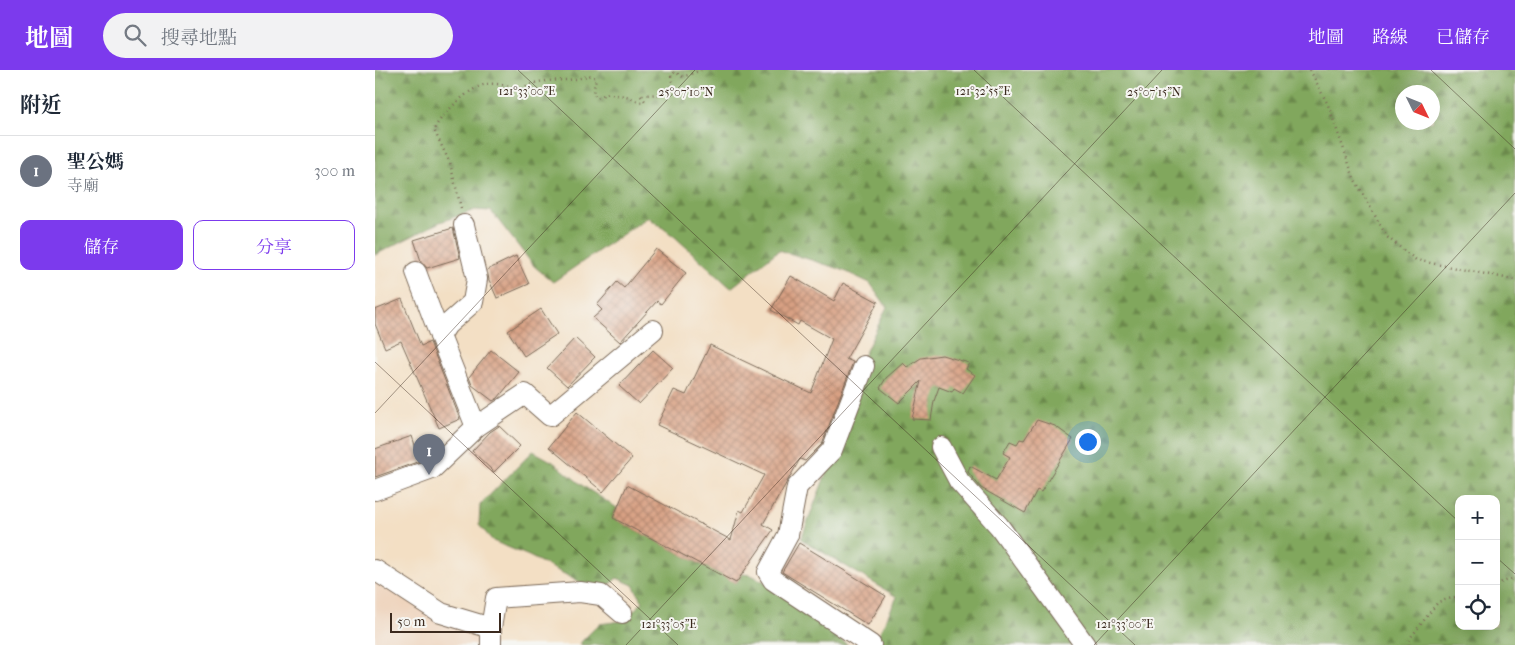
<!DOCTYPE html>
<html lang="zh-TW">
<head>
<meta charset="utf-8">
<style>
	body { margin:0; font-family:"IM FELL French Canon","Noto Serif TC",serif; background:#f2f2f3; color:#1f2937 }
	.controls { position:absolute; right:15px; bottom:15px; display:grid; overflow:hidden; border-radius:10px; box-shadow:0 5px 20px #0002 }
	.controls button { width:45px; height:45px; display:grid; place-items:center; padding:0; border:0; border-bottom:1px solid #e0e1e3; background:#fff; color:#1f2937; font:25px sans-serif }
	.compass { position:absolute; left:1020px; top:15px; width:45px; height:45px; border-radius:50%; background:#fff; box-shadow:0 5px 20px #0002; rotate:133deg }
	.scale { position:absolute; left:15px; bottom:12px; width:111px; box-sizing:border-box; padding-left:5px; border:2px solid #3b2a1e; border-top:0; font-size:14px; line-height:18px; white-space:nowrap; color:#3b2a1e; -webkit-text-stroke:4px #f6f6f2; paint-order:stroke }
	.you { position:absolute; left:712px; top:371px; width:18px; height:18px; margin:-12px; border:4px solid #fff; border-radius:50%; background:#1a73e8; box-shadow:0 0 0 8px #1a73e833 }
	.badge { display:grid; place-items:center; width:32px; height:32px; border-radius:50%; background:#7c3aed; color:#fff; font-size:16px; font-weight:700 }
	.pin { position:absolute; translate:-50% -41px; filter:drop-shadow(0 1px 2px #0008) }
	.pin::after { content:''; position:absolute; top:26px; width:18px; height:15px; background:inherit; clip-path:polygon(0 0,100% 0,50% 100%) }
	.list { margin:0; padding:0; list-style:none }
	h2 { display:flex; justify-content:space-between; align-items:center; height:65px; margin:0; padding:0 20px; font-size:21px }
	h2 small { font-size:16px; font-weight:400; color:#747a83 }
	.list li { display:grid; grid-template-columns:32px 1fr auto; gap:15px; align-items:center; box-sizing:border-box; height:70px; padding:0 20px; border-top:1px solid #e0e1e3 }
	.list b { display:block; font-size:19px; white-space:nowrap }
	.list p { margin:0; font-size:16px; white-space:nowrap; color:#747a83 }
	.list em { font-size:16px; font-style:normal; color:#747a83 }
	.actions { display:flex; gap:10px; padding:15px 20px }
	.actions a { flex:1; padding:11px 0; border:1px solid #7c3aed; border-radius:10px; text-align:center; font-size:18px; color:#7c3aed }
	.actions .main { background:#7c3aed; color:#fff }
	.icon { flex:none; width:28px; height:28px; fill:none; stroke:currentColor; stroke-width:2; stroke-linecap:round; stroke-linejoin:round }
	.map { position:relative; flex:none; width:1140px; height:575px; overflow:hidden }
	header { display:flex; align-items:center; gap:30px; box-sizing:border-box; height:70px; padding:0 25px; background:#7c3aed; color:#fff }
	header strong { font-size:24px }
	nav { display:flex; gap:28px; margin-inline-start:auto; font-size:18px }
	.search { width:350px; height:45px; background:#f2f2f3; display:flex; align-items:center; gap:12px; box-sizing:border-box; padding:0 18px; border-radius:28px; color:#747a83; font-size:19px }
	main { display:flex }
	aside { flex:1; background:#fff }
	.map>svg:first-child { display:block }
	.built { fill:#eed2ba }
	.forest { fill:url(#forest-firs); stroke:#5e683e; fill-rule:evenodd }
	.building { fill:url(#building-cross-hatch) }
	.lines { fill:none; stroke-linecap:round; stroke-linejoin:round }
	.minor-casing { stroke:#7b6958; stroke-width:22 }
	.path { stroke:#7b6958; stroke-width:2.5; stroke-dasharray:1 4; stroke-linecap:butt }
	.minor { stroke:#fff; stroke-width:20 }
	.ticks { fill:none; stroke:#3b2a1e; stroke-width:1; stroke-opacity:0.45 }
	.ticks-label { font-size:12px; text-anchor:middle; fill:#3b2a1e; stroke:#f6f6f2; stroke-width:4; stroke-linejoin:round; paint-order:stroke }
</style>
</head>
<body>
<header>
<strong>地圖</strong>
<div class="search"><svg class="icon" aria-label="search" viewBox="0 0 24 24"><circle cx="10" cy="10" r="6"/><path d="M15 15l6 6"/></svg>搜尋地點</div>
<nav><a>地圖</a><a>路線</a><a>已儲存</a></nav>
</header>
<main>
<aside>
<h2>附近<small></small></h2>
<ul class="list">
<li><span class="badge" style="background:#6b7280">1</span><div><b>聖公媽</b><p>寺廟</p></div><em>300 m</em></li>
</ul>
<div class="actions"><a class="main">儲存</a><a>分享</a></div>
</aside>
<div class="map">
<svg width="1140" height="575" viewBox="0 0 1140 575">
	<defs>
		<pattern id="forest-firs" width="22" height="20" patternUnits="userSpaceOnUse" patternTransform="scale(1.25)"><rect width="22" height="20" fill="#81a75d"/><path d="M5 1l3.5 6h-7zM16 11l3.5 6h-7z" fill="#6b884c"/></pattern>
		<pattern id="building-cross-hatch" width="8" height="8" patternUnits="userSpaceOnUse" patternTransform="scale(1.25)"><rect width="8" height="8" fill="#d8a083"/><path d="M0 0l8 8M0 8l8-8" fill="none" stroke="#b0836b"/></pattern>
	</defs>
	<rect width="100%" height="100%" fill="#f6f6f2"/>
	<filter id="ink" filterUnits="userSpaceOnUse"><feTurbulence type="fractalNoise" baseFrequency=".02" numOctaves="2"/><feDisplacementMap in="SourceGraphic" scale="10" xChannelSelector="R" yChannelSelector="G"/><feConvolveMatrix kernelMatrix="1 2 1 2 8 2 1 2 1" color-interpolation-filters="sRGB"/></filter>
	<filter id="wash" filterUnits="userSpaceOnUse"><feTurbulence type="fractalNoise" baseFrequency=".0096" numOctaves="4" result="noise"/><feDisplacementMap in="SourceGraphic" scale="20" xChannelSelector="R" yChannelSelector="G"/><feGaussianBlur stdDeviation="1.12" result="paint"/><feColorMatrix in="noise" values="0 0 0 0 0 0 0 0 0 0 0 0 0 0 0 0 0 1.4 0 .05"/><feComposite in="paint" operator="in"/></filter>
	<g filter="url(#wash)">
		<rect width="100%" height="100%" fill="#f3dfc4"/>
		<polygon class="built" points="0,508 48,540 103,570 105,575 0,575"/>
		<g class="forest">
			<path d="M0,0H1140V575H504L500,572L522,527L426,469L459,383L488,287L512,237L495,213L465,199L404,180L356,218L300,167L273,147L178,212L159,196L116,141L100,140L65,152L0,185ZM1028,22H1058V52H1028ZM1084,429H1121V556H1084Z"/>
			<polygon points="158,381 178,392 208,416 242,438 238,448 361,513 367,504 376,505 390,512 473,575 206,575 206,572 224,554 247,551 268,532 258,515 242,508 228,520 213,516 154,486 118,471 104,455 105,435"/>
		</g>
		<g id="blocks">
			<g class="building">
				<polygon points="78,158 85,188 52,198 46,191 39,170"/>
				<polygon points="281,179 311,203 286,234 282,231 245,272 218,248 227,240 222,235 242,212 249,218"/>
				<polygon points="141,186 154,214 122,228 114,210 112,200"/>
				<polygon points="416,206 459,231 468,213 503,232 471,289 478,292 447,374 430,391 425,389 388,454 398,460 361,513 238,448 252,415 356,470 364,440 368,442 389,405 282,355 299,320 311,325 335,275 436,323 457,269 425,251 423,255 396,240"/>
				<polygon points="27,229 46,276 55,272 85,349 64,358 26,271 10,278 0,254 0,240"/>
				<polygon points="166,239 182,264 149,286 133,261"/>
				<polygon points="200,268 220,287 192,316 172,298"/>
				<polygon points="116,280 144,302 123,328 118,331 97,315 94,307"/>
				<polygon points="278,280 298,298 264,334 244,316"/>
				<polygon points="567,285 594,293 591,299 600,305 588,323 579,318 577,322 564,317 559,331 556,350 537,349 546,311 524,333 505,318 511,308 528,293 532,297 546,288"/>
				<polygon points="202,342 257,388 228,422 174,377"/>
				<polygon points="662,350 680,356 698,369 666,422 662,420 650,443 606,418 593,402 595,396 621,410 635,387 628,383 635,371 642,374 645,369 649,370"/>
				<polygon points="124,356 145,376 119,402 97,381 115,362"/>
				<polygon points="37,366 45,391 0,407 0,379"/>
				<polygon points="424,473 511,526 493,555 407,502"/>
			</g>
		</g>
	</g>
	<g filter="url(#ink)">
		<use href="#blocks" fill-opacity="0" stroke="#7b6958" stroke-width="1"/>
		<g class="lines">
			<defs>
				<g id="minor">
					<polyline points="89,155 102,209 98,232 72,255 65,266 101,357"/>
					<polyline points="41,202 65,266"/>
					<polyline points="489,296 457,380 422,417 413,465 393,502 398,510 496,575"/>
					<polyline points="566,377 584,411 624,456 710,575"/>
					<polyline points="0,420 57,399 101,357 150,324 175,346 278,260"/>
					<polyline points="0,500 66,543 116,558 116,575"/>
					<polyline points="116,558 121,528 205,522 226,525 247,543"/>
				</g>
			</defs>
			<use href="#minor" class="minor-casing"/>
			<g class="path">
				<polyline points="935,0 953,35 979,108 1012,167 1041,190 1140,210"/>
				<path d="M86,138L75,93L59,60C64,46 97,15 112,14C122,13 138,16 147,19C165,5 193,15 214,5L221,8L218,23L222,28L233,23C242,26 248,25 254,27C261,30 262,33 270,31L265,25L294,24L298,18L296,5L300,2L308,7L326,0"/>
				<polyline points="1121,514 1140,508"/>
				<polyline points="1034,575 1033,571 1063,532 1084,526"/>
			</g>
			<use href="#minor" class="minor"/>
		</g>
	</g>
	<path class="ticks" d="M143,0L760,575M599,0L1084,452M1056,0L1140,79M0,292L303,575M0,343L320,0M1121,487L1140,504M251,575L787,0M719,575L1140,123"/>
	<g class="ticks-label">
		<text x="152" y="25">121°33'00"E</text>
		<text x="608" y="25">121°32'55"E</text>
		<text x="311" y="26">25°07'10"N</text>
		<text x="779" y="26">25°07'15"N</text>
		<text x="294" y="558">121°33'05"E</text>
		<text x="750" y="558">121°33'00"E</text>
	</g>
</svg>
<div class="controls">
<button>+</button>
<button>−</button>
<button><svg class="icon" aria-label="locate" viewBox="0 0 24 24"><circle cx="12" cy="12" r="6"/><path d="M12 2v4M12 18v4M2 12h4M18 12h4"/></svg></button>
</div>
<svg class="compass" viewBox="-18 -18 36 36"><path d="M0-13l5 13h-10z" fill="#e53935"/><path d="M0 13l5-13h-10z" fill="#747a83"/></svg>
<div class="scale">50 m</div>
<div class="you"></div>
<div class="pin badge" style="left:54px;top:405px;background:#6b7280">1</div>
</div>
</main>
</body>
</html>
